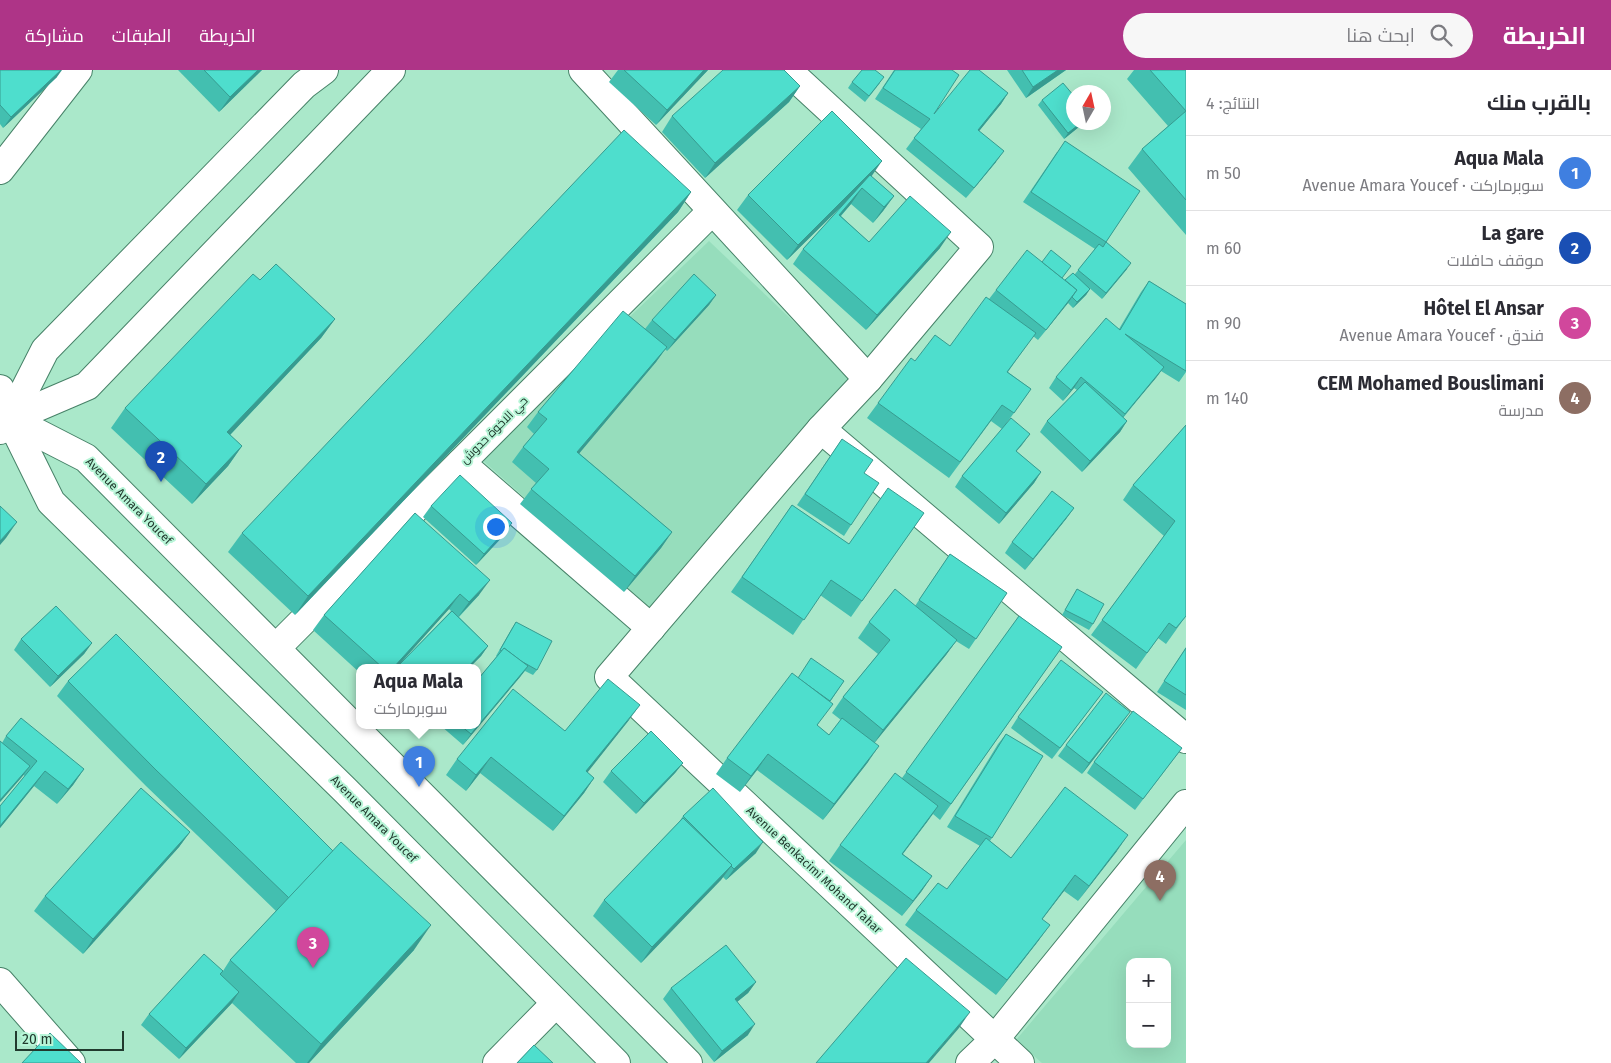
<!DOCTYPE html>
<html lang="ar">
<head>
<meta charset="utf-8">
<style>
	body { margin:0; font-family:"Fira Sans",Cairo,sans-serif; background:#f7f7f7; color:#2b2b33; direction:rtl }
	.controls { position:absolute; right:15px; bottom:15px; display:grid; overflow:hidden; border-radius:10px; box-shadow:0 5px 20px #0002 }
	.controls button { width:45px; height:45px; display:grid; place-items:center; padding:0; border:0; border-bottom:1px solid #e1e1e2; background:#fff; color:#2b2b33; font:25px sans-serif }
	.compass { position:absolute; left:1066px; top:15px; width:45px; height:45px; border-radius:50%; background:#fff; box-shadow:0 5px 20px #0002; rotate:9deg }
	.scale { position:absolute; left:15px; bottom:12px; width:109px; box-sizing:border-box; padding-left:5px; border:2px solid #213a2e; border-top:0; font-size:14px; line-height:18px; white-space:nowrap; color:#213a2e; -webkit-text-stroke:4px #b7f5d7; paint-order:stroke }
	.you { position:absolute; left:495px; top:456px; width:18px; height:18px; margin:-12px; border:4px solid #fff; border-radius:50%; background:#1a73e8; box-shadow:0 0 0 8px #1a73e833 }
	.badge { display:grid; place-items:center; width:32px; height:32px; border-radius:50%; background:#ae3487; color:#fff; font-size:16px; font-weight:700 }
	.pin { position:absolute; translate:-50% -41px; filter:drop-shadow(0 1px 2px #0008) }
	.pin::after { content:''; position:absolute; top:26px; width:18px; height:15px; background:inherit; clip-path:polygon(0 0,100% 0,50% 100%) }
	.popup { position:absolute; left:356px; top:594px; width:125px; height:65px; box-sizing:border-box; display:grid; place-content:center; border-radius:10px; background:#fff; filter:drop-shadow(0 1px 4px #0005); font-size:16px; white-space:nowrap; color:#7c7c81 }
	.popup b { font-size:19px; color:#2b2b33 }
	.popup::after { content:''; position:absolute; left:50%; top:100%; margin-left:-10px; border:10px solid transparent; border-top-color:#fff }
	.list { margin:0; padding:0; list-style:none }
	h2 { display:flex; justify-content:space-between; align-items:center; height:65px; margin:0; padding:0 20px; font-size:21px }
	h2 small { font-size:16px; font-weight:400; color:#7c7c81 }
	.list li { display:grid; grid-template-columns:32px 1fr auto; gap:15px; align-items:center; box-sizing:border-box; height:75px; padding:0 20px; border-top:1px solid #e1e1e2 }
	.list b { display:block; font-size:19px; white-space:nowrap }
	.list p { margin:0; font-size:16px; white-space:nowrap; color:#7c7c81 }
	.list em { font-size:16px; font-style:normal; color:#7c7c81 }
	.icon { flex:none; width:28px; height:28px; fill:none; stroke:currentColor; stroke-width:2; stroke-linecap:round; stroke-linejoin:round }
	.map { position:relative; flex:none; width:1186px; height:993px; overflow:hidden; direction:ltr }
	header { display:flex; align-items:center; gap:30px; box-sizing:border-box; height:70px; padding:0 25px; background:#ae3487; color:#fff }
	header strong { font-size:24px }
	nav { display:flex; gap:28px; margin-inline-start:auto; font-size:18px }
	.search { width:350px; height:45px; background:#f7f7f7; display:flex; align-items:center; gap:12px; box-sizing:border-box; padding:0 18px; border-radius:28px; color:#7c7c81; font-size:19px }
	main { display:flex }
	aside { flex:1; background:#fff }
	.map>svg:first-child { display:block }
	.built { fill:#96ddbc; fill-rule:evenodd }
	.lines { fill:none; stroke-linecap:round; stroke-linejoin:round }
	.street-casing { stroke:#478268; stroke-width:30 }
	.secondary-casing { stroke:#478268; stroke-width:30 }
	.primary-casing { stroke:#478268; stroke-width:30 }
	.street { stroke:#fff; stroke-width:28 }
	.secondary { stroke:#fff; stroke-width:28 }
	.primary { stroke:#fff; stroke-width:28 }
	.wall { fill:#43bfb0 }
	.shaded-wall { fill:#379b90 }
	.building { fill:#4edecd; stroke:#379b90 }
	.labels { text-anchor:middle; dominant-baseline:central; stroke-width:4; stroke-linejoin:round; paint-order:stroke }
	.street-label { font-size:12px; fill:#213a2e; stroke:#b7f5d7 }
</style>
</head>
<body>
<header>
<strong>الخريطة</strong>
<div class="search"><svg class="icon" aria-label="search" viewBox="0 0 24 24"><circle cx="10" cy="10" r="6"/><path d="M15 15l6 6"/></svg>ابحث هنا</div>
<nav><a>الخريطة</a><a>الطبقات</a><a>مشاركة</a></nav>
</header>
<main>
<aside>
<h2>بالقرب منك<small>النتائج: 4</small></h2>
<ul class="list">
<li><span class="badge" style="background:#3f7fe0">1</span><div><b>Aqua Mala</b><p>سوبرماركت · Avenue Amara Youcef</p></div><em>50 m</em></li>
<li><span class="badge" style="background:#1a4fb4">2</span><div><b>La gare</b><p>موقف حافلات</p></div><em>60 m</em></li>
<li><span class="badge" style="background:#d1479c">3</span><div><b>Hôtel El Ansar</b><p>فندق · Avenue Amara Youcef</p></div><em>90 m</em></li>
<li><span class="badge" style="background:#8d6e63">4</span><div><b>CEM Mohamed Bouslimani</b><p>مدرسة</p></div><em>140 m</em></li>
</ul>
</aside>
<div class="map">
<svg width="1186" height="993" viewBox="0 0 1186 993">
	<rect width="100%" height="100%" fill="#aae8ca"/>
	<g class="built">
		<polygon points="709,171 855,310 652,540 481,389"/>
		<path d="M1186,770V993H1042L1016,970ZM1130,892H1167V974H1130Z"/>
	</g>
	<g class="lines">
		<defs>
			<g id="street">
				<polyline points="583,0 868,309"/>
				<polyline points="787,0 979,177 868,309 821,359 609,607 1020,993"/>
				<polyline points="0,100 78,0"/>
				<polyline points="0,319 10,349 0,360"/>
				<polyline points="821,359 1186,669"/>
				<polyline points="461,393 651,558"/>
				<polyline points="276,578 712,141"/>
				<polyline points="0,912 71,993"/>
				<polyline points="970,993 994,970 1186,734"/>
			</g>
			<g id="secondary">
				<polyline points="10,349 87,316 391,0"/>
				<polyline points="10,349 45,280 304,15 324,0"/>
				<polyline points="497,993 556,933"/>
			</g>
			<g id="primary">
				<polyline points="0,339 10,349 86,388 688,993"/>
				<polyline points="10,349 51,432 345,720 616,993"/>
			</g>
		</defs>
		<use href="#street" class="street-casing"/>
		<use href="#secondary" class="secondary-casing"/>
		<use href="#primary" class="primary-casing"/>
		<use href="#street" class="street"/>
		<use href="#secondary" class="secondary"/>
		<use href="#primary" class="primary"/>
	</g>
	<g class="wall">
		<polygon points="0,0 57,7 3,58 0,54"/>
		<polygon points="178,0 262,0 219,42"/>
		<polygon points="618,0 708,0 656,55 609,12"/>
		<polygon points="894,0 934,44 1008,23 1001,34 979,61 996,92 966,128 906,79 921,59 875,29"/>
		<polygon points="1007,0 1066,0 1026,28"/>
		<polygon points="1134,0 1186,0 1186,165 1128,98 1142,79 1168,56 1127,9"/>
		<polygon points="852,12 880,13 865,32 848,18"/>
		<polygon points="800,16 789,32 705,108 662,62 672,46"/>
		<polygon points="1042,30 1085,52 1064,69 1038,35"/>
		<polygon points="1057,82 1140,121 1106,172 1127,199 1102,229 1086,215 1090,219 1086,225 1073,238 1068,233 1038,270 1033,266 1008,302 1031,319 1006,354 1030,364 1016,381 1041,402 1034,413 999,454 955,417 962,406 1002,359 991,351 949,408 867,348 878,333 915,291 950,276 989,229 996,220 1062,208 1065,210 1075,204 1095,179 1023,132"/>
		<polygon points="871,106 894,126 883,141 873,153 851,134 841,146 869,172 940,178 866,260 793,194 803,179 845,133 787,190 737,140 748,125"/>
		<polygon points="691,122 678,142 295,545 228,482 242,463"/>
		<polygon points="260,210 335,249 321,268 230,365 242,376 228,396 192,434 111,358 125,338"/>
		<polygon points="1149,211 1186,234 1186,302 1179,312 1161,301 1123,348 1127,351 1120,362 1082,402 1040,362 1047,351 1077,320 1074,318 1063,331 1049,318 1056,307 1119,259 1141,222"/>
		<polygon points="716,225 709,235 667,281 665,279 656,292 579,383 672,462 661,478 624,522 520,434 536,413 512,392 523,377 534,364 527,357 538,342 645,259 652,250"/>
		<polygon points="1186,355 1186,546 1166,574 1158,568 1136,599 1091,565 1164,466 1123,430 1133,415"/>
		<polygon points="842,369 864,403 851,455 844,466 797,435"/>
		<polygon points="792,435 849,474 924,443 851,547 820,525 793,565 731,522"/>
		<polygon points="431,436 505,464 476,495 423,447"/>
		<polygon points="1074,438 1066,449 1025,500 1005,483 1012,472"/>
		<polygon points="415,443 479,525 459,547 488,576 481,586 469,598 396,598 451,541 449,539 396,598 360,598 360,603 313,560 324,545"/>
		<polygon points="950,484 1007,523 969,579 956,571 946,585 874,673 868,692 823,750 757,700 740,722 716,704 727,688 798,607 844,611 830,632 817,656 829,665 841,650 832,643 843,627 878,584 858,568 869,552 915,536"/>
		<polygon points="1077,519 1093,554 1089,560 1062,545"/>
		<polygon points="1019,546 1062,577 940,750 933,744 903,784 932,806 921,822 902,846 829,791 840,775 902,708"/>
		<polygon points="516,552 537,600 533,605 525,601 520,607 463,675 441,656 478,656 479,608 497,586 496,586 512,558"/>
		<polygon points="21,569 92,573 84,584 50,617 14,580"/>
		<polygon points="1186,577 1186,640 1157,622"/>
		<polygon points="68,611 414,880 309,993 296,993 232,933 179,989 141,955 149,944 223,901 230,890 276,841 146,716 57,626"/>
		<polygon points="1103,622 1052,689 1011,658 1018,647"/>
		<polygon points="629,650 587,702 594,708 584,723 553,761 480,703 466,721 446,705 457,689 565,661"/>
		<polygon points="1122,653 1082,704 1058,686 1066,675"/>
		<polygon points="1006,664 1043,686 990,771 1011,788 1117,781 1078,831 1064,821 1042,849 1039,870 996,925 905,855 916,840 947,819 980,776 947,757 998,674"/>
		<polygon points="6,666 84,699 73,715 57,734 34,716 0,758 0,736 25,706 23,705 0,732 0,671 2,673"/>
		<polygon points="1182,678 1135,740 1087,703 1094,692"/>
		<polygon points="683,693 675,703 636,744 603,712 611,701"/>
		<polygon points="683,746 756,783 726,810 723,807 641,893 593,846 604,830 679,752"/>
		<polygon points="190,762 179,777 83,884 34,841 45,826"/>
		<polygon points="756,912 748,923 737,932 748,965 714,992 663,929 671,918"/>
	</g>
	<g class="shaded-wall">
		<polygon points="61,0 62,0 57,7 3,58 11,47"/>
		<polygon points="258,0 262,0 219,42 230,27"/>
		<polygon points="704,0 708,0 656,55 667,40"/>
		<polygon points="1058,0 1066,0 1026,28 1033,17"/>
		<polygon points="800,16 789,32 705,108 715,93"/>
		<polygon points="1008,23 1001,34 971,71 978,60"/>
		<polygon points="1082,52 1085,52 1064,69 1068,63"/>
		<polygon points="1004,81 996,92 966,128 974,118"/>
		<polygon points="882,91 871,107 787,190 798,175"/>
		<polygon points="862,118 851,134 828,160 839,145"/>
		<polygon points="691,122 678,142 295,545 308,526"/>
		<polygon points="894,126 883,141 873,153 884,137"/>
		<polygon points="951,162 940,178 866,260 877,245"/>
		<polygon points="1131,193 1127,199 1102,229 1106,223"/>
		<polygon points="1090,219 1086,225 1073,238 1077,232"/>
		<polygon points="1077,220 1068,233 1038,270 1046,260"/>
		<polygon points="716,225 709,235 667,281 675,270"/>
		<polygon points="335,249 321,268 214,382 227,362"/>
		<polygon points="667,277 656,292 567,398 577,382"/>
		<polygon points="1164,297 1156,308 1117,354 1125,344"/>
		<polygon points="1081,307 1074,318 1063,331 1071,320"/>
		<polygon points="1127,351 1120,362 1082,402 1090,391"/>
		<polygon points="1030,364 1022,375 1008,391 1016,381"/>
		<polygon points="242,376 228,396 192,434 206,414"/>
		<polygon points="1041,402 1034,413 999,454 1006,443"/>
		<polygon points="1074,438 1066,449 1025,500 1033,489"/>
		<polygon points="17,452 6,468 0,475 0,471"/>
		<polygon points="512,453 505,464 476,495 484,484"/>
		<polygon points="672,462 661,478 624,522 635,506"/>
		<polygon points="490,510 479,525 458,547 469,532"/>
		<polygon points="460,524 449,539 396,598 393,598"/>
		<polygon points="957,570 946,585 872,676 883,660"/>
		<polygon points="92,573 84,584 50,617 58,606"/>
		<polygon points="488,576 481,586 469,598 467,598"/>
		<polygon points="528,596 520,607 463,675 471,664"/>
		<polygon points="640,635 629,650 576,717 586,701"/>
		<polygon points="1130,642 1122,653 1082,704 1089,693"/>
		<polygon points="879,676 868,692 823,750 834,734"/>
		<polygon points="768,684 757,700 740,722 751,706"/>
		<polygon points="491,687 480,703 466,721 476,705"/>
		<polygon points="683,693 675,703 636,744 644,733"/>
		<polygon points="30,696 22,707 0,732 0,730"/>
		<polygon points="84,699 73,715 57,734 68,719"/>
		<polygon points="45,701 34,716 0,758 0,756"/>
		<polygon points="594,708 584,723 553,761 564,746"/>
		<polygon points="938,736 927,752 891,799 902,784"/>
		<polygon points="190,762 179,777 83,884 93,869"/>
		<polygon points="1128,765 1117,781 1078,831 1089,816"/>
		<polygon points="763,772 756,783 726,810 734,799"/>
		<polygon points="732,795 721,810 641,893 652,877"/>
		<polygon points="1075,805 1064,821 1031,864 1042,849"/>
		<polygon points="932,806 921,822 902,846 913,831"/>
		<polygon points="431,855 414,880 309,993 307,993 321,974"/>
		<polygon points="1050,855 1039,870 996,925 1007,910"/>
		<polygon points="756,912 748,923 727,940 735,929"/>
		<polygon points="239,922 232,933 179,989 186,978"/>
		<polygon points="970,942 959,958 929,993 926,993"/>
		<polygon points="755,954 748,965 714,992 722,981"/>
	</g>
	<g class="building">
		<polygon points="0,0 61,0 11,47 0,35"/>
		<polygon points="204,0 258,0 230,27"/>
		<polygon points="624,0 704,0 667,40"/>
		<polygon points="723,0 784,0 800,16 715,93 672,46"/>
		<polygon points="862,0 875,0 884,7 869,26 852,12"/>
		<polygon points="895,0 952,0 959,5 934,44 970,0 979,0 1008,23 978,60 1004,81 974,118 914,68 930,49 883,18"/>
		<polygon points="1022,0 1058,0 1033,17"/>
		<polygon points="1150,0 1186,0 1186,130 1142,79 1186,41"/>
		<polygon points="1063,13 1074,26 1074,52 1082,52 1068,63 1042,30"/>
		<polygon points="832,41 882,91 798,175 748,125"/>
		<polygon points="624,60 691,122 308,526 242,463"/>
		<polygon points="1065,71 1140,121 1106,172 1031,122"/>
		<polygon points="870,105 894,126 884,137 862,118 839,145 869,172 910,126 951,162 877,245 803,179"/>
		<polygon points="1106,172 1131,193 1106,223 1078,200 1099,174 1103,177"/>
		<polygon points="1027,180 1077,220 1046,260 996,220"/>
		<polygon points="1051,180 1071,196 1062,208 1042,192"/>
		<polygon points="276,194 335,249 227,362 242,376 206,414 125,338 253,204 260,210"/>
		<polygon points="1073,203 1090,219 1077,232 1072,227 1077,220 1065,210"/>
		<polygon points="694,204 716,225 675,270 652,250"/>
		<polygon points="1149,211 1186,234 1186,301 1125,264 1164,297 1125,344 1081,307 1071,320 1056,307 1106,248 1120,260"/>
		<polygon points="986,227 1036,263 1007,302 1031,319 1014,343 1002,335 960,392 878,333 911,288 915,291 935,265 950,276"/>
		<polygon points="623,241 667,277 577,382 672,462 635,506 531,419 549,399 523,377 547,349 538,342"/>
		<polygon points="1085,312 1127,351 1090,391 1047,351"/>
		<polygon points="1011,348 1030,364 1016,381 1041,402 1006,443 962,406"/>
		<polygon points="1186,355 1186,546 1176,558 1169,553 1147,583 1102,550 1175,451 1133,415"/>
		<polygon points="842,369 873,390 864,403 879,413 851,455 805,424"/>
		<polygon points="460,405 512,453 484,484 431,436"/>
		<polygon points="888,418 924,443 862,531 831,510 804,550 742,507 792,435 849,474"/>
		<polygon points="1052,421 1074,438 1033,489 1012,472"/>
		<polygon points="0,436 17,452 0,471"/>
		<polygon points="415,443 490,510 469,532 460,524 393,598 383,598 324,545"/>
		<polygon points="950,484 1007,523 976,569 919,530"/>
		<polygon points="895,519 957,570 883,660 843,627 890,570 869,552"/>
		<polygon points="1077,519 1104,534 1093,554 1065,540"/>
		<polygon points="56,536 92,573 58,606 21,569"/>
		<polygon points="452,541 488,576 467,598 396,598"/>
		<polygon points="1019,546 1062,577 951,734 906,702"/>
		<polygon points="516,552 552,571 537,600 521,591 504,578 502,581 500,580"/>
		<polygon points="116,564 333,781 289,828 156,700 68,611"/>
		<polygon points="504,578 528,596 471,664 461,656 478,656 478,606 479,608"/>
		<polygon points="1186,578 1186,625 1164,611"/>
		<polygon points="811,588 844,611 830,631 798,608"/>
		<polygon points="1061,590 1103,622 1060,678 1018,647"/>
		<polygon points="792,603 833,634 817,655 829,665 842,648 879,676 834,734 768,684 751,706 727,688"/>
		<polygon points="608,609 640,635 586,701 594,708 564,746 491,687 476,705 457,689 513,619 565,661"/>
		<polygon points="1106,623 1130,642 1089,693 1066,675"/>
		<polygon points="1133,641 1182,678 1143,729 1094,692"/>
		<polygon points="21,648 84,699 68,719 45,701 0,756 0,736 37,691 6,666"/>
		<polygon points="651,661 683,693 644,733 611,701"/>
		<polygon points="1006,664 1043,686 992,768 955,746"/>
		<polygon points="0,671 30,696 0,730"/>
		<polygon points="895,703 938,736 902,784 932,806 913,831 840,775"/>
		<polygon points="1065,717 1128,765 1089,816 1075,805 1042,849 1050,855 1007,910 916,840 938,813 947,819 986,768 1011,788"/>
		<polygon points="141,718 190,762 93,869 45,826"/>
		<polygon points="713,718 763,772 734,799 731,796 732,795 683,746"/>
		<polygon points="683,748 732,795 652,877 604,830"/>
		<polygon points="341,772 431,855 321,974 230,890"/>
		<polygon points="726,875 756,912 735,929 755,954 722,981 671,918"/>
		<polygon points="204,884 223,901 220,904 239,922 186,978 149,944"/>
		<polygon points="906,888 970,942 926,993 816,993"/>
		<polygon points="50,963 81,993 22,993"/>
		<polygon points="534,975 553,993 517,993"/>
	</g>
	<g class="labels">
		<g class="street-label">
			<text transform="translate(494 360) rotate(-45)">حي الاخوة حدوش</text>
			<text transform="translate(129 431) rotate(45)">Avenue Amara Youcef</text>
			<text transform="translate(374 749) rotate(45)">Avenue Amara Youcef</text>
			<text transform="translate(814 800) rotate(43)">Avenue Benkacimi Mohand Tahar</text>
		</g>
	</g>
</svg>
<div class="controls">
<button>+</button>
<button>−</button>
</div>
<svg class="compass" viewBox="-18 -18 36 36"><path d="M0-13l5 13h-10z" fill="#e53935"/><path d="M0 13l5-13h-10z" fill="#7c7c81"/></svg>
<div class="scale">20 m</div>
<div class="you"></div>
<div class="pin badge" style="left:419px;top:717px;background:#3f7fe0">1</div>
<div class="popup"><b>Aqua Mala</b>سوبرماركت</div>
<div class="pin badge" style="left:161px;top:412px;background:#1a4fb4">2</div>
<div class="pin badge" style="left:313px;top:898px;background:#d1479c">3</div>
<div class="pin badge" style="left:1160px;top:831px;background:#8d6e63">4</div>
</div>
</main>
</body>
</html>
